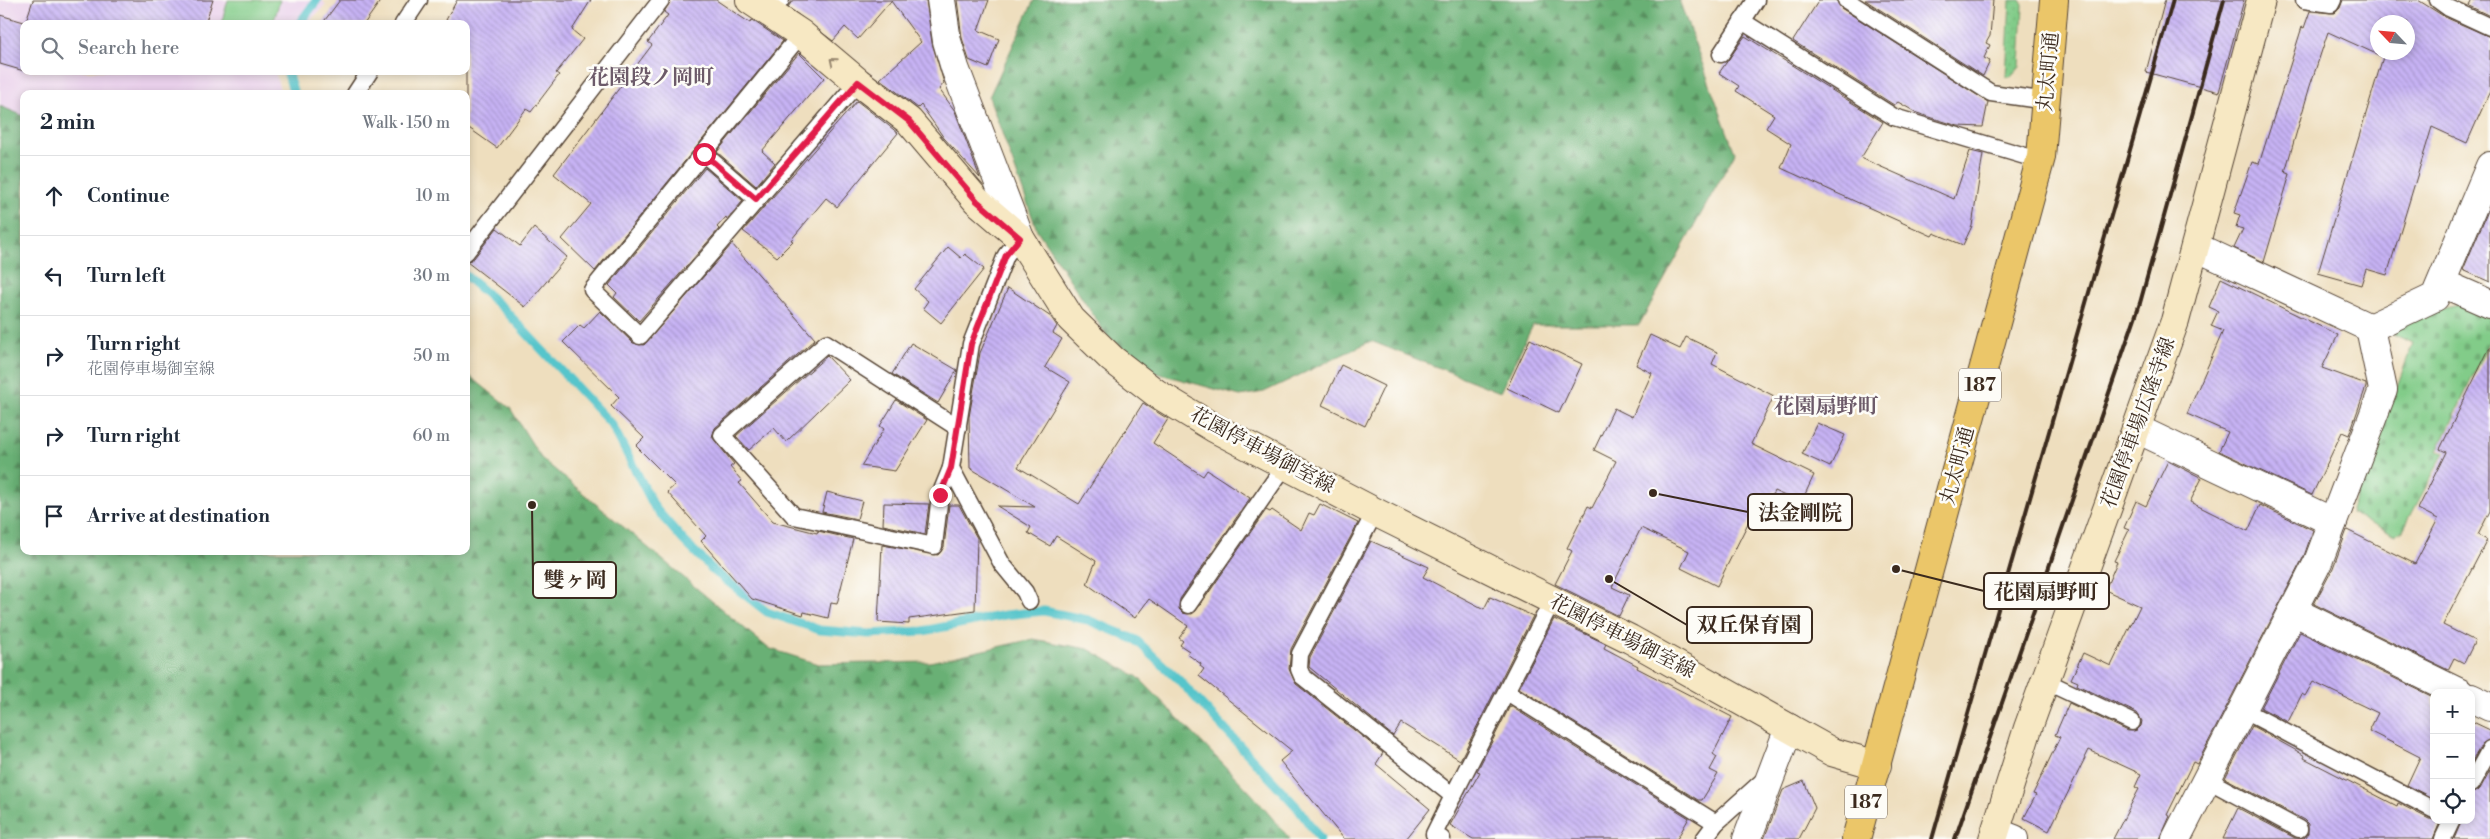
<!DOCTYPE html>
<html lang="en">
<head>
<meta charset="utf-8">
<style>
	body { margin:0; font-family:"Libre Bodoni","Noto Serif JP",serif; background:#f2f2f3; color:#1f2937 }
	.controls { position:absolute; right:15px; bottom:15px; display:grid; overflow:hidden; border-radius:10px; box-shadow:0 2px 8px #0003 }
	.controls button { width:45px; height:45px; display:grid; place-items:center; padding:0; border:0; border-bottom:1px solid #e0e1e3; background:#fff; color:#1f2937; font:25px sans-serif }
	.compass { position:absolute; left:2370px; top:15px; width:45px; height:45px; border-radius:50%; background:#fff; box-shadow:0 2px 8px #0003; rotate:296deg }
	.stop { position:absolute; width:15px; height:15px; margin:-11px; border:4px solid #e11d48; border-radius:50%; background:#fff }
	.stop.end { background:#e11d48; border-color:#fff; box-shadow:0 1px 5px #0008 }
	.list { margin:0; padding:0; list-style:none }
	h2 { display:flex; justify-content:space-between; align-items:center; height:65px; margin:0; padding:0 20px; font-size:21px }
	h2 small { font-size:16px; font-weight:400; color:#747a83 }
	.list li { display:grid; grid-template-columns:32px 1fr auto; gap:15px; align-items:center; box-sizing:border-box; height:80px; padding:0 20px; border-top:1px solid #e0e1e3 }
	.list b { display:block; font-size:19px; white-space:nowrap }
	.list p { margin:0; font-size:16px; white-space:nowrap; color:#747a83 }
	.list em { font-size:16px; font-style:normal; color:#747a83 }
	.icon { flex:none; width:28px; height:28px; fill:none; stroke:currentColor; stroke-width:2; stroke-linecap:round; stroke-linejoin:round }
	.map { position:relative; flex:none; width:2490px; height:839px; overflow:hidden }
	.search { position:absolute; background:#fff; box-shadow:0 2px 8px #0003; left:20px; top:20px; width:450px; height:55px; display:flex; align-items:center; gap:12px; box-sizing:border-box; padding:0 18px; border-radius:10px; color:#747a83; font-size:19px }
	.panel { position:absolute; background:#fff; box-shadow:0 2px 8px #0003; left:20px; top:90px; width:450px; height:465px; border-radius:10px }
	.map>svg:first-child { display:block }
	.built { fill:#ead1ec }
	.green { fill:url(#green-dots); stroke:#5e7b54 }
	.forest { fill:url(#forest-firs); stroke:#526d4a }
	.cemetery { fill:url(#cemetery-stones); stroke:#5e7b54 }
	.pitch { fill:#82cc89; stroke:#5e7b54 }
	.lines { fill:none; stroke-linecap:round; stroke-linejoin:round }
	.stream { stroke:#57c5cb; stroke-width:9 }
	.building { fill:url(#building-back-hatch); fill-rule:evenodd }
	.lane-casing { stroke:#564536; stroke-width:19 }
	.street-casing { stroke:#564536; stroke-width:30 }
	.secondary-casing { stroke:#564536; stroke-width:30 }
	.primary-casing { stroke:#564536; stroke-width:30 }
	.lane { stroke:#fff; stroke-width:16 }
	.street { stroke:#fff; stroke-width:28 }
	.secondary { stroke:#f7e8c3; stroke-width:28 }
	.primary { stroke:#ebc669; stroke-width:28 }
	.rail { stroke:#3b2a1e; stroke-width:4 }
	.oneway { stroke:#998970 }
	.route { stroke:#e11d48; stroke-width:6 }
	.labels { text-anchor:middle; dominant-baseline:central; stroke-width:5; stroke-linejoin:round; paint-order:stroke }
	.shield { fill:#fdfcf7; stroke:#75695f; stroke-width:1 }
	.shield-label { font-size:19px; font-weight:bold; fill:#3b2a1e }
	.street-label { font-size:20px; fill:#3b2a1e; stroke:#fdfcf7 }
	.neighbourhood-label { font-size:21px; font-weight:bold; fill:#6c5a69; stroke:#fdfcf7 }
	.leader { fill:none; stroke:#3b2a1e; stroke-width:2 }
	.callout-dot { fill:#3b2a1e; stroke:#fdfcf7; stroke-width:2 }
	.callout { fill:#fdfcf7; stroke:#3b2a1e; stroke-width:2 }
	.callout-label { font-size:21px; text-anchor:middle; font-weight:bold; fill:#3b2a1e }
</style>
</head>
<body>
<div class="map">
<svg width="2490" height="839" viewBox="0 0 2490 839">
	<defs>
		<pattern id="green-dots" width="8" height="8" patternUnits="userSpaceOnUse" patternTransform="scale(1.25)"><rect width="8" height="8" fill="#82cc89"/><path d="M2 2h.1M6 6h.1" fill="none" stroke="#71af76" stroke-width="1.8" stroke-linecap="round"/></pattern>
		<pattern id="forest-firs" width="22" height="20" patternUnits="userSpaceOnUse" patternTransform="scale(1.25)"><rect width="22" height="20" fill="#69b075"/><path d="M5 1l3.5 6h-7zM16 11l3.5 6h-7z" fill="#588f5f"/></pattern>
		<pattern id="cemetery-stones" width="16" height="16" patternUnits="userSpaceOnUse" patternTransform="scale(1.25)"><rect width="16" height="16" fill="#82cc89"/><path d="M2 7V4a2 2 0 0 1 4 0v3zM10 15v-3a2 2 0 0 1 4 0v3z" fill="#71af76"/></pattern>
		<pattern id="building-back-hatch" width="6" height="6" patternUnits="userSpaceOnUse" patternTransform="scale(1.25)"><rect width="6" height="6" fill="#c7b3f5"/><path d="M-1 5l2 2M0 0l6 6M5-1l2 2" fill="none" stroke="#a392c6"/></pattern>
	</defs>
	<rect width="100%" height="100%" fill="#fdfcf7"/>
	<filter id="ink" filterUnits="userSpaceOnUse"><feTurbulence type="fractalNoise" baseFrequency=".02" numOctaves="2"/><feDisplacementMap in="SourceGraphic" scale="10" xChannelSelector="R" yChannelSelector="G"/><feConvolveMatrix kernelMatrix="1 2 1 2 8 2 1 2 1" color-interpolation-filters="sRGB"/></filter>
	<filter id="wash" filterUnits="userSpaceOnUse"><feTurbulence type="fractalNoise" baseFrequency=".0096" numOctaves="4" result="noise"/><feDisplacementMap in="SourceGraphic" scale="20" xChannelSelector="R" yChannelSelector="G"/><feGaussianBlur stdDeviation="1.12" result="paint"/><feColorMatrix in="noise" values="0 0 0 0 0 0 0 0 0 0 0 0 0 0 0 0 0 1.4 0 .05"/><feComposite in="paint" operator="in"/></filter>
	<g filter="url(#wash)">
		<rect width="100%" height="100%" fill="#eedebe"/>
		<polygon class="built" points="0,0 322,0 326,5 306,24 24,24 24,71 275,71 281,94 24,94 24,116 0,107"/>
		<polygon class="green" points="2010,0 2020,0 2023,5 2020,67 2011,77 2006,76"/>
		<g class="forest">
			<polygon points="1034,0 1679,0 1735,153 1639,325 1533,325 1500,392 1371,341 1264,392 1240,396 1153,372 1107,336 1037,230 989,97"/>
			<polygon points="0,106 24,116 24,551 466,551 466,373 510,408 541,458 768,648 818,664 930,662 1033,639 1088,649 1138,677 1251,793 1290,839 0,839"/>
		</g>
		<polygon class="cemetery" points="2468,303 2489,314 2490,338 2487,346 2438,451 2444,453 2403,530 2396,535 2350,513 2413,343 2393,334 2405,317"/>
		<polygon class="pitch" points="228,0 280,0 273,24 221,24"/>
		<g class="lines">
			<g class="stream">
				<polyline points="299,24 317,0"/>
				<polyline points="287,71 294,94"/>
				<polyline points="466,276 503,308 612,425 655,508 683,540 714,571 767,612 820,630 869,634 923,631 1005,615 1044,611 1088,620 1136,640 1178,679 1297,807 1320,839"/>
			</g>
		</g>
		<g id="blocks">
			<g class="building">
				<polygon points="33,0 213,0 205,24 25,24"/>
				<polygon points="340,0 381,0 364,24 322,24"/>
				<polygon points="457,0 591,0 572,30 583,39 556,73 559,75 531,112 526,109 497,148 466,126 466,24 452,24 446,20"/>
				<polygon points="671,0 716,0 750,23 752,20 783,41 595,271 562,239 591,204 554,174 652,45 648,42 668,15 664,12"/>
				<polygon points="793,0 926,0 932,43 944,83 939,89 955,111 980,178 944,138 921,105 918,108 880,79 921,42 891,1 858,39 845,27 833,41 788,7"/>
				<polygon points="957,0 989,0 978,30 999,39 988,68 969,60 962,38"/>
				<polygon points="1819,0 1836,0 1841,8 1988,102 1983,127 1958,126 1917,113 1898,102 1894,105 1793,41"/>
				<polygon points="1865,0 1993,0 1990,36 1986,43 1990,45 1984,58 1990,61 1983,76"/>
				<polygon points="2165,0 2244,0 2219,92 2146,72"/>
				<path d="M2343,0H2418L2445,17L2490,37V91L2467,143L2432,127L2387,275L2366,269L2361,285L2318,273L2383,57L2328,32L2310,86L2285,172L2290,174L2264,262L2234,248L2243,229L2236,227L2240,215L2234,213L2252,162L2259,164L2302,27L2304,28L2310,11L2335,13L2340,8ZM2378,22H2408V52H2378Z"/>
				<polygon points="2472,0 2490,0 2490,16 2469,6"/>
				<polygon points="0,15 24,22 24,71 0,64"/>
				<polygon points="1745,36 1883,122 1861,158 1954,199 1970,151 1983,154 1972,226 1963,245 1934,233 1932,236 1781,168 1791,144 1766,128 1774,115 1736,91 1739,86 1719,73"/>
				<polygon points="799,53 824,78 762,151 775,163 756,186 717,152"/>
				<polygon points="857,101 898,133 837,207 826,198 791,240 793,241 777,257 743,231"/>
				<polygon points="705,168 743,201 727,219 726,217 717,227 719,229 639,321 614,297 617,293 609,285"/>
				<polygon points="2490,206 2490,282 2463,270"/>
				<polygon points="497,228 520,246 534,228 567,257 525,307 467,262 474,258"/>
				<polygon points="732,244 815,339 715,428 712,437 734,464 730,467 742,481 739,483 773,522 817,533 818,531 853,539 837,604 831,603 828,618 804,612 803,615 752,599 701,541 706,536 667,492 675,485 636,446 644,438 611,406 619,397 563,342 580,325 584,328 600,311 633,343 644,345"/>
				<polygon points="948,247 961,258 965,254 984,269 941,323 923,308 928,301 914,289"/>
				<polygon points="2221,278 2338,335 2322,368 2366,384 2366,387 2349,435 2342,432 2312,495 2219,451 2228,432 2187,414 2223,331 2211,326 2218,311 2209,307"/>
				<polygon points="1008,288 1051,317 1057,326 1053,333 1062,339 1045,367 1070,382 1018,467 1079,504 1143,403 1168,419 1153,443 1203,476 1207,470 1250,498 1180,599 1179,609 1183,613 1192,614 1196,611 1266,510 1270,512 1272,510 1301,530 1309,513 1314,515 1320,504 1358,523 1291,649 1289,669 1296,684 1383,753 1376,764 1430,809 1406,839 1344,839 1280,761 1292,751 1199,676 1204,669 1200,666 1201,664 1187,654 1189,651 1180,645 1183,641 1179,638 1188,626 1149,599 1135,618 1087,584 1096,561 1056,536 1050,546 1028,533 1031,527 997,506 1035,507 970,468 969,417 980,353"/>
				<polygon points="1650,335 1680,349 1686,337 1717,352 1712,364 1774,396 1751,444 1814,475 1801,503 1774,491 1764,513 1755,509 1717,586 1681,568 1689,551 1641,528 1612,587 1629,595 1619,616 1555,584 1572,551 1567,548 1588,506 1592,508 1616,461 1594,450 1614,408 1632,417 1652,373 1636,365"/>
				<polygon points="1530,339 1582,364 1559,413 1507,388"/>
				<polygon points="911,343 957,370 938,403 892,374"/>
				<polygon points="2490,347 2490,511 2478,535 2487,540 2443,625 2475,641 2464,663 2454,658 2448,670 2314,604 2333,568 2347,530 2415,564 2438,519 2418,509 2446,452 2440,449"/>
				<polygon points="827,356 850,380 786,442 774,428 749,450 736,436"/>
				<polygon points="1341,365 1384,386 1365,426 1322,405"/>
				<polygon points="896,400 927,420 895,471 861,466 884,429 880,426"/>
				<polygon points="1817,423 1845,435 1830,467 1802,454"/>
				<polygon points="2168,461 2202,478 2190,502 2248,531 2260,505 2313,530 2304,556 2197,764 2193,762 2167,815 2170,816 2160,839 2113,839 2139,789 2135,787 2141,774 2089,750 2049,831 2024,818 2036,795 2033,794 2060,737 2055,735 2069,703 2128,731 2137,730 2141,726 2142,721 2137,713 2077,685 2078,682 2071,679 2083,653 2111,666 2140,606 2105,590 2117,562 2114,561 2129,530 2124,528 2136,501 2146,506"/>
				<polygon points="827,492 862,501 857,519 822,512"/>
				<polygon points="884,503 929,504 925,534 883,525"/>
				<polygon points="949,505 959,505 977,538 975,610 909,619 909,624 878,622 882,545 938,555 944,547"/>
				<polygon points="1371,541 1429,567 1423,577 1484,609 1490,597 1533,616 1460,760 1401,723 1393,736 1309,667 1310,657"/>
				<polygon points="1554,619 1606,644 1604,648 1638,666 1637,668 1732,717 1713,754 1717,757 1710,770 1718,774 1702,800 1698,800 1519,688"/>
				<polygon points="2300,632 2433,697 2434,799 2407,785 2420,757 2369,731 2378,713 2313,682 2305,696 2302,694 2288,722 2261,708"/>
				<polygon points="1510,706 1689,818 1677,839 1473,839 1450,825 1480,772 1477,771"/>
				<polygon points="2471,721 2490,730 2490,739 2482,744 2471,763"/>
				<polygon points="2252,726 2297,751 2305,756 2304,758 2397,806 2398,803 2429,819 2441,820 2433,839 2223,839 2238,808 2295,838 2304,838 2308,833 2308,824 2304,820 2225,778"/>
				<polygon points="2490,770 2490,839 2454,839 2462,820 2471,820 2471,794 2480,789"/>
				<polygon points="1804,781 1815,808 1799,839 1764,839 1783,790"/>
			</g>
		</g>
	</g>
	<g filter="url(#ink)">
		<use href="#blocks" fill-opacity="0" stroke="#564536" stroke-width="1"/>
		<g class="lines">
			<defs>
				<g id="lane">
					<polyline points="1846,0 1991,93 2033,99 2047,97"/>
					<polyline points="2304,0 2331,4 2333,0"/>
					<polyline points="2438,0 2449,8 2490,27"/>
					<polyline points="769,14 781,0"/>
					<polyline points="1742,21 1894,117 2025,156 2041,157"/>
					<polyline points="403,24 419,0"/>
					<polyline points="801,34 592,290 640,336 858,82"/>
					<polyline points="1721,54 1756,0"/>
					<polyline points="355,94 370,71"/>
					<polyline points="704,154 756,199"/>
					<polyline points="1020,238 1006,255 971,344 951,468 1002,564 1025,592 1029,601"/>
					<polyline points="466,252 661,0"/>
					<polyline points="951,468 940,495 934,546 794,516 722,435 826,343 958,428"/>
					<polyline points="1375,512 1300,654 1299,669 1302,676 1453,796 1552,601"/>
					<polyline points="1188,605 1286,464"/>
					<polyline points="2045,681 2132,722"/>
					<polyline points="1507,692 1716,823"/>
					<polyline points="2241,709 2434,810"/>
					<polyline points="2206,779 2299,829"/>
					<polyline points="2471,784 2490,749"/>
					<polyline points="1442,839 1434,834 1453,796"/>
					<polyline points="1704,839 1716,823 1766,778"/>
					<polyline points="2443,839 2452,820"/>
				</g>
				<g id="street">
					<polyline points="941,0 947,41 955,68 1020,238"/>
					<polyline points="2196,247 2370,328 2383,390 2333,522"/>
					<polyline points="2442,283 2490,304"/>
					<polyline points="2370,328 2435,297 2490,166"/>
					<polyline points="2137,429 2333,522 2318,562 2293,611"/>
					<polyline points="2471,698 2490,707"/>
					<polyline points="1996,832 2014,839"/>
					<polyline points="1747,839 1789,728"/>
					<polyline points="2176,839 2293,611 2460,693"/>
				</g>
				<g id="secondary">
					<polyline points="750,0 801,34 858,82 909,121 977,201 1020,238 1071,319 1112,359 1156,393 1214,428 1375,512 1630,639 1832,752 1877,765"/>
					<polyline points="1993,839 2028,728 2175,321 2261,0"/>
				</g>
				<polyline id="primary" points="1856,839 2041,157 2054,0"/>
			</defs>
			<use href="#lane" class="lane-casing"/>
			<use href="#street" class="street-casing"/>
			<use href="#secondary" class="secondary-casing"/>
			<use href="#primary" class="primary-casing"/>
			<use href="#lane" class="lane"/>
			<use href="#street" class="street"/>
			<use href="#secondary" class="secondary"/>
			<use href="#primary" class="primary"/>
			<g class="rail">
				<polyline points="1932,839 2173,0"/>
				<polyline points="1955,839 2140,303 2224,0"/>
			</g>
		</g>
		<defs><path id="oneway-chevron" d="M-2-3.5L2.5 0L-2 3.5" fill="none" stroke-width="1.6" stroke-linecap="round" stroke-linejoin="round" transform="scale(1.25)"/></defs>
		<use class="oneway" href="#oneway-chevron" transform="translate(833 61) rotate(-140)"/>
	</g>
	<g class="lines" filter="url(#ink)">
		<polyline class="route" points="704,154 756,199 858,82 909,121 977,201 1020,238 1006,255 971,344 951,468 940,495"/>
	</g>
	<g class="labels">
		<g class="shield">
			<rect x="1959" y="368.5" width="42" height="33" rx="4"/>
			<rect x="1845" y="785.5" width="42" height="33" rx="4"/>
		</g>
		<g class="shield-label">
			<text x="1980" y="385">187</text>
			<text x="1866" y="802">187</text>
		</g>
		<g class="street-label">
			<text transform="translate(2049 72) rotate(-85)">丸太町通</text>
			<text transform="translate(2139 423) rotate(-70)">花園停車場広隆寺線</text>
			<text transform="translate(1262 451) rotate(28)">花園停車場御室線</text>
			<text transform="translate(1958 466) rotate(-75)">丸太町通</text>
			<text transform="translate(1622 637) rotate(27)">花園停車場御室線</text>
		</g>
		<g class="neighbourhood-label">
			<text x="651" y="78">花園段ノ岡町</text>
			<text x="1826" y="407">花園扇野町</text>
		</g>
	</g>
	<path class="leader" d="M1653 493L1748 512M532 505L533 580M1896 569L1984 591M1609 579L1687 625"/>
	<g class="callout-dot">
		<circle cx="1653" cy="493" r="5"/>
		<circle cx="532" cy="505" r="5"/>
		<circle cx="1896" cy="569" r="5"/>
		<circle cx="1609" cy="579" r="5"/>
	</g>
	<g class="callout">
		<rect x="1748" y="494" width="104" height="36" rx="5"/>
		<rect x="533" y="562" width="83" height="36" rx="5"/>
		<rect x="1984" y="573" width="125" height="36" rx="5"/>
		<rect x="1687" y="607" width="125" height="36" rx="5"/>
	</g>
	<g class="callout-label">
		<text x="1800" y="520">法金剛院</text>
		<text x="575" y="587">雙ヶ岡</text>
		<text x="2046" y="599">花園扇野町</text>
		<text x="1749" y="632">双丘保育園</text>
	</g>
</svg>
<div class="controls">
<button>+</button>
<button>−</button>
<button><svg class="icon" aria-label="locate" viewBox="0 0 24 24"><circle cx="12" cy="12" r="6"/><path d="M12 2v4M12 18v4M2 12h4M18 12h4"/></svg></button>
</div>
<svg class="compass" viewBox="-18 -18 36 36"><path d="M0-13l5 13h-10z" fill="#e53935"/><path d="M0 13l5-13h-10z" fill="#747a83"/></svg>
<div class="stop" style="left:704px;top:154px"></div>
<div class="stop end" style="left:940px;top:495px"></div>
<div class="search"><svg class="icon" aria-label="search" viewBox="0 0 24 24"><circle cx="10" cy="10" r="6"/><path d="M15 15l6 6"/></svg>Search here</div>
<section class="panel">
<h2>2 min<small>Walk · 150 m</small></h2>
<ul class="list">
<li><svg class="icon" aria-label="ahead" viewBox="0 0 24 24"><path d="M12 20V5M6 11l6-6 6 6"/></svg><div><b>Continue</b></div><em>10 m</em></li>
<li><svg class="icon" aria-label="left" viewBox="0 0 24 24"><path d="M17 20v-9H6M10 6l-5 5 5 5"/></svg><div><b>Turn left</b></div><em>30 m</em></li>
<li><svg class="icon" aria-label="right" viewBox="0 0 24 24"><path d="M7 20v-9h11M14 6l5 5-5 5"/></svg><div><b>Turn right</b><p>花園停車場御室線</p></div><em>50 m</em></li>
<li><svg class="icon" aria-label="right" viewBox="0 0 24 24"><path d="M7 20v-9h11M14 6l5 5-5 5"/></svg><div><b>Turn right</b></div><em>60 m</em></li>
<li><svg class="icon" aria-label="arrive" viewBox="0 0 24 24"><path d="M6 21V4h12l-3 4 3 4H6"/></svg><div><b>Arrive at destination</b></div></li>
</ul>
</section>
</div>
</body>
</html>
